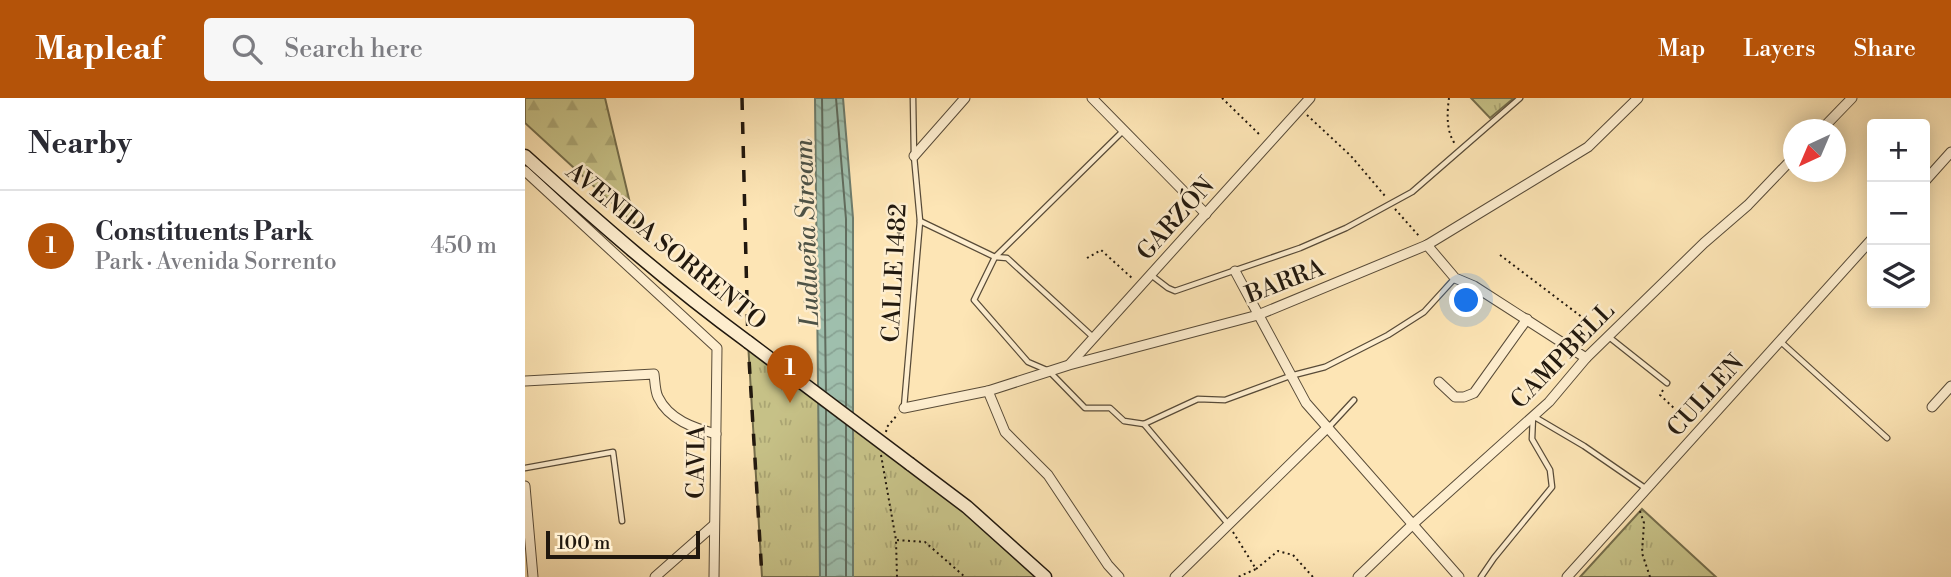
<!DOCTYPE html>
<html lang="en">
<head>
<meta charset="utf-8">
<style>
	body { margin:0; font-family:"Libre Bodoni",serif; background:#f7f7f7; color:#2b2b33 }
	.controls { position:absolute; right:21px; top:21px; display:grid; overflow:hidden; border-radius:7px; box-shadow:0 4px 18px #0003 }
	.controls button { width:63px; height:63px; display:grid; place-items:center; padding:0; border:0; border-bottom:2px solid #e1e1e2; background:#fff; color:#2b2b33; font:35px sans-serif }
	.compass { position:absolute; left:1258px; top:21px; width:63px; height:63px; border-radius:50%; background:#fff; box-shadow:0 4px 18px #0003; rotate:224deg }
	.scale { position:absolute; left:21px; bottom:18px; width:154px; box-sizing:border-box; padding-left:7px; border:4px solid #21180e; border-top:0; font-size:19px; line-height:24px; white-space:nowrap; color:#21180e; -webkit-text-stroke:5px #feeecf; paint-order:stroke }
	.you { position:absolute; left:942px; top:203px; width:24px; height:24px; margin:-18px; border:5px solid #fff; border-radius:50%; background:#1a73e8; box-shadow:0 0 0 10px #1a73e833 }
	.badge { display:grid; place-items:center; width:46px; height:46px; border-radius:50%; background:#b45309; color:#fff; font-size:23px; font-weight:700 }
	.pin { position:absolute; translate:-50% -58px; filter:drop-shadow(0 2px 4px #0008) }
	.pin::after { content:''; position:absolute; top:37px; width:24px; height:21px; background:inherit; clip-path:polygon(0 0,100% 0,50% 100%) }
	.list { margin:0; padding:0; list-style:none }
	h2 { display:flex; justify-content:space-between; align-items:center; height:91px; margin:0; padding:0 28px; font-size:30px }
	h2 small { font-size:23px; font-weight:400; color:#7c7c81 }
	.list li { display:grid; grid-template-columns:46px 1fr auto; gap:21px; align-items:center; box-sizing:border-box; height:112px; padding:0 28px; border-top:2px solid #e1e1e2 }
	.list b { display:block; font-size:26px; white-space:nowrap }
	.list p { margin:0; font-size:23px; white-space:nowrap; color:#7c7c81 }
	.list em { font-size:23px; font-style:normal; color:#7c7c81 }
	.icon { flex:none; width:38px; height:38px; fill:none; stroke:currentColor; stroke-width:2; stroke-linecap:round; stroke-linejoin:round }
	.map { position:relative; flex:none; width:1426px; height:479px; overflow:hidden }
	header { display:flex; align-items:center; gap:42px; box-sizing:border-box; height:98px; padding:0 35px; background:#b45309; color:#fff }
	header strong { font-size:33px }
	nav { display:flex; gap:38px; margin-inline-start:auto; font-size:24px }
	.search { width:490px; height:63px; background:#f7f7f7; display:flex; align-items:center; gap:18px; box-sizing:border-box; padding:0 24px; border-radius:7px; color:#7c7c81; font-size:26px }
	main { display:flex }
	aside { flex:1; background:#fff }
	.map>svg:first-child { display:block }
	.grass { fill:url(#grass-tufts); stroke:#746d4b; stroke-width:2 }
	.forest { fill:url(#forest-firs); stroke:#746d4b; stroke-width:2 }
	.water { fill:url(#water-waves); stroke:#6d7c6d; stroke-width:2 }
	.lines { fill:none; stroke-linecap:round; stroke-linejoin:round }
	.shore { stroke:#606c5e; stroke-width:2 }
	.stream { stroke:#6d7c6d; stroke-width:3.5 }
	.service-casing { stroke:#584b38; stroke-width:7 }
	.minor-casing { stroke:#584b38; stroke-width:11 }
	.secondary-casing { stroke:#21180e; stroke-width:15 }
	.path { stroke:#21180e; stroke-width:2; stroke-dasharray:2 3.5; stroke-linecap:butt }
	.service { stroke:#feeecf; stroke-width:4.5 }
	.minor { stroke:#feeecf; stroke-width:9 }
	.secondary { stroke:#feeecf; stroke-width:12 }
	.rail { stroke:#21180e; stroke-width:3.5; stroke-dasharray:12 12; stroke-linecap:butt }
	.secondary-bridge-casing { stroke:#21180e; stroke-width:15; stroke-linecap:butt }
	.secondary-bridge { stroke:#feeecf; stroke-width:12 }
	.labels { text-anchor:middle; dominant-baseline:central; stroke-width:5; stroke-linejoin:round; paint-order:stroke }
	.street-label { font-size:24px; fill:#21180e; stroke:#feeecf }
	.water-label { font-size:26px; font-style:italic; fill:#4d5246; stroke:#feeecf }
</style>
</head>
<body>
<header>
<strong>Mapleaf</strong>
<div class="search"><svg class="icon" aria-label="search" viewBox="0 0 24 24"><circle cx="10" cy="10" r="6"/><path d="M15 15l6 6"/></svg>Search here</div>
<nav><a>Map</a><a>Layers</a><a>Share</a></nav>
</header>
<main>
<aside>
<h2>Nearby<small></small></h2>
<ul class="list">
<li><span class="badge">1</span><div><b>Constituents Park</b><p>Park · Avenida Sorrento</p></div><em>450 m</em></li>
</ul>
</aside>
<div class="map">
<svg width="1426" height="479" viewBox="0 0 1426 479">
	<defs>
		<pattern id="grass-tufts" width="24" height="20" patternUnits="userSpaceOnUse" patternTransform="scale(1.75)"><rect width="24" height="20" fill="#c7c288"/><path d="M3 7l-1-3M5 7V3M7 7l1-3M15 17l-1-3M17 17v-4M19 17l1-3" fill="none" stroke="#aba674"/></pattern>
		<pattern id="forest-firs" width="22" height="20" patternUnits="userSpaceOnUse" patternTransform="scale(1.75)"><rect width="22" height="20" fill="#c7c288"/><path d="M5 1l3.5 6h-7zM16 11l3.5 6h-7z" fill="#aba674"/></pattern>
		<pattern id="water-waves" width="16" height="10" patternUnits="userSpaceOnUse" patternTransform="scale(1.75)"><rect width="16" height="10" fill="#9fbfad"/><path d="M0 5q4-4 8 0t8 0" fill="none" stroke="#89a394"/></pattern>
	</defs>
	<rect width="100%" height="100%" fill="#fde5b5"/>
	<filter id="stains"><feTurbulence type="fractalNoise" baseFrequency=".00286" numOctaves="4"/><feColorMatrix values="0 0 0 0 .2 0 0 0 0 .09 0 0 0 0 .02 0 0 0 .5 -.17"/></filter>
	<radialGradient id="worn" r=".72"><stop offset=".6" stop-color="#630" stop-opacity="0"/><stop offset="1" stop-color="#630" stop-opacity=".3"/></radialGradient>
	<g class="grass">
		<polygon points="946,0 989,0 965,20"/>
		<polygon points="223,244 442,409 520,479 237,479"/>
		<polygon points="1117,411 1191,479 1055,479"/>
	</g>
	<polygon class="forest" points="0,0 80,0 110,126 0,25"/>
	<polygon class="water" points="290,0 318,0 328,120 328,479 295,479"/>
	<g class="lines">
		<g class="shore">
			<polyline points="297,0 301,293"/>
			<polyline points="311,0 321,121 321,308"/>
			<polyline points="301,312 301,479"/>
			<polyline points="321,327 321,479"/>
		</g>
		<polyline class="stream" points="280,203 294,219"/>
		<defs>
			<g id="service">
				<polyline points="598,33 470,159 449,202 503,264 524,273 560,310 585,310 599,323 619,326 673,301 700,302 765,278 800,269 863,237 899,214 930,180"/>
				<polyline points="395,123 470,159 482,160 568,239"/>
				<polyline points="626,177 643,190 650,193 775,150 821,130 887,94 995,0"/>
				<polyline points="1084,239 1142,285"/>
				<polyline points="1256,244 1362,340"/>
				<polyline points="379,309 395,123 389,58 388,0"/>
				<polyline points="619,326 704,427"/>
				<polyline points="804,329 829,302"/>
				<polyline points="0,370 88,354 97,423"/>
				<polyline points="956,479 969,460 1027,389 1025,372 1007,341 1008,318 1059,348 1120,390"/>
			</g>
			<g id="minor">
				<polyline points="567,0 681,116"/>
				<polyline points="1296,32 1327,0"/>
				<polyline points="389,58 440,0"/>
				<polyline points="0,73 192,250 189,479"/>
				<polyline points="1400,83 1426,54"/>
				<polyline points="902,147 930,180 949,188 1061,260"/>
				<polyline points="710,173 781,305 934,479"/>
				<polyline points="545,266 785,0"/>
				<path d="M0,283L129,276C130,283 130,293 133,299C144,322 169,330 191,336"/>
				<polyline points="914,284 930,299 939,299 949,295 1002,221"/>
				<polyline points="463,293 480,334 523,377 583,467 594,479"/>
				<polyline points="1407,309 1426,288"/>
				<polyline points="379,310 463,293 544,267 733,217 902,147 1063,49 1113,0"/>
				<polyline points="0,388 8,479"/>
				<polyline points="130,479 189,427"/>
				<polyline points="650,479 803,329"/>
				<polyline points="833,479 887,427 1024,304 1061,260 1179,145 1223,107 1268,60"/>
				<polyline points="1042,479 1347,141"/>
			</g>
			<g id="secondary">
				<path d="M0,58C72,123 145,187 223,244"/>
				<polyline points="385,366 442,409 520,479"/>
			</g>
		</defs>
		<use href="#service" class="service-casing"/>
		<use href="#minor" class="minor-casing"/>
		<use href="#secondary" class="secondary-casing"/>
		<g class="path">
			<polyline points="697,0 736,38"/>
			<path d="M924,0C922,15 921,33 930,46"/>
			<polyline points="782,17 826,58 860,98"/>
			<polyline points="870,111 894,138"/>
			<polyline points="975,157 1074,232"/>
			<polyline points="562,160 576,152 607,180"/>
			<polyline points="1138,292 1135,297 1165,325"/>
			<polyline points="361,334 362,329 373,316"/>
			<polyline points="356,357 371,442 372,479"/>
			<polyline points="1115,413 1119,425 1117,455 1125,479"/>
			<polyline points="708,434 731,471 713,479"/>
			<polyline points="372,442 400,444 440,479"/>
			<polyline points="731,471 753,453 768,457 788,479"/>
		</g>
		<use href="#service" class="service"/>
		<use href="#minor" class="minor"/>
		<use href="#secondary" class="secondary"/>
		<polyline class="rail" points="217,0 223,244 237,479"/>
		<defs>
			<polyline id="secondary-bridge" points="223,244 385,366"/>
		</defs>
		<use href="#secondary-bridge" class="secondary-bridge-casing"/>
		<use href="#secondary-bridge" class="secondary-bridge"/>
	</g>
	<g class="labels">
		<g class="street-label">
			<text transform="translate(651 121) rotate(-48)">GARZÓN</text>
			<text transform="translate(141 149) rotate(39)">AVENIDA SORRENTO</text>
			<text transform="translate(370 175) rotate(-87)">CALLE 1482</text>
			<text transform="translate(760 184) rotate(-21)">BARRA</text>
			<text transform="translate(1038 258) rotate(-46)">CAMPBELL</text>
			<text transform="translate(1181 298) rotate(-48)">CULLEN</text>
			<text transform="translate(172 364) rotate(-89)">CAVIA</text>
		</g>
		<g class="water-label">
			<text transform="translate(282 135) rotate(-92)">Ludueña Stream</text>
		</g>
	</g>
	<rect width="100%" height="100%" filter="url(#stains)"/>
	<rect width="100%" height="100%" fill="url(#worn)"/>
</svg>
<div class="controls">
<button>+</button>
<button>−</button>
<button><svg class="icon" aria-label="layers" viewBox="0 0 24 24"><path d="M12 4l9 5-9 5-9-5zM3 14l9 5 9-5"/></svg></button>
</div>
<svg class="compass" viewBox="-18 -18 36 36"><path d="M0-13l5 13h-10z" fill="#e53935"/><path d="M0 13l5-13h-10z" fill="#7c7c81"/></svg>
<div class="scale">100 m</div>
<div class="you"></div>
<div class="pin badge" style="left:265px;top:305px">1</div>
</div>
</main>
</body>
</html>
